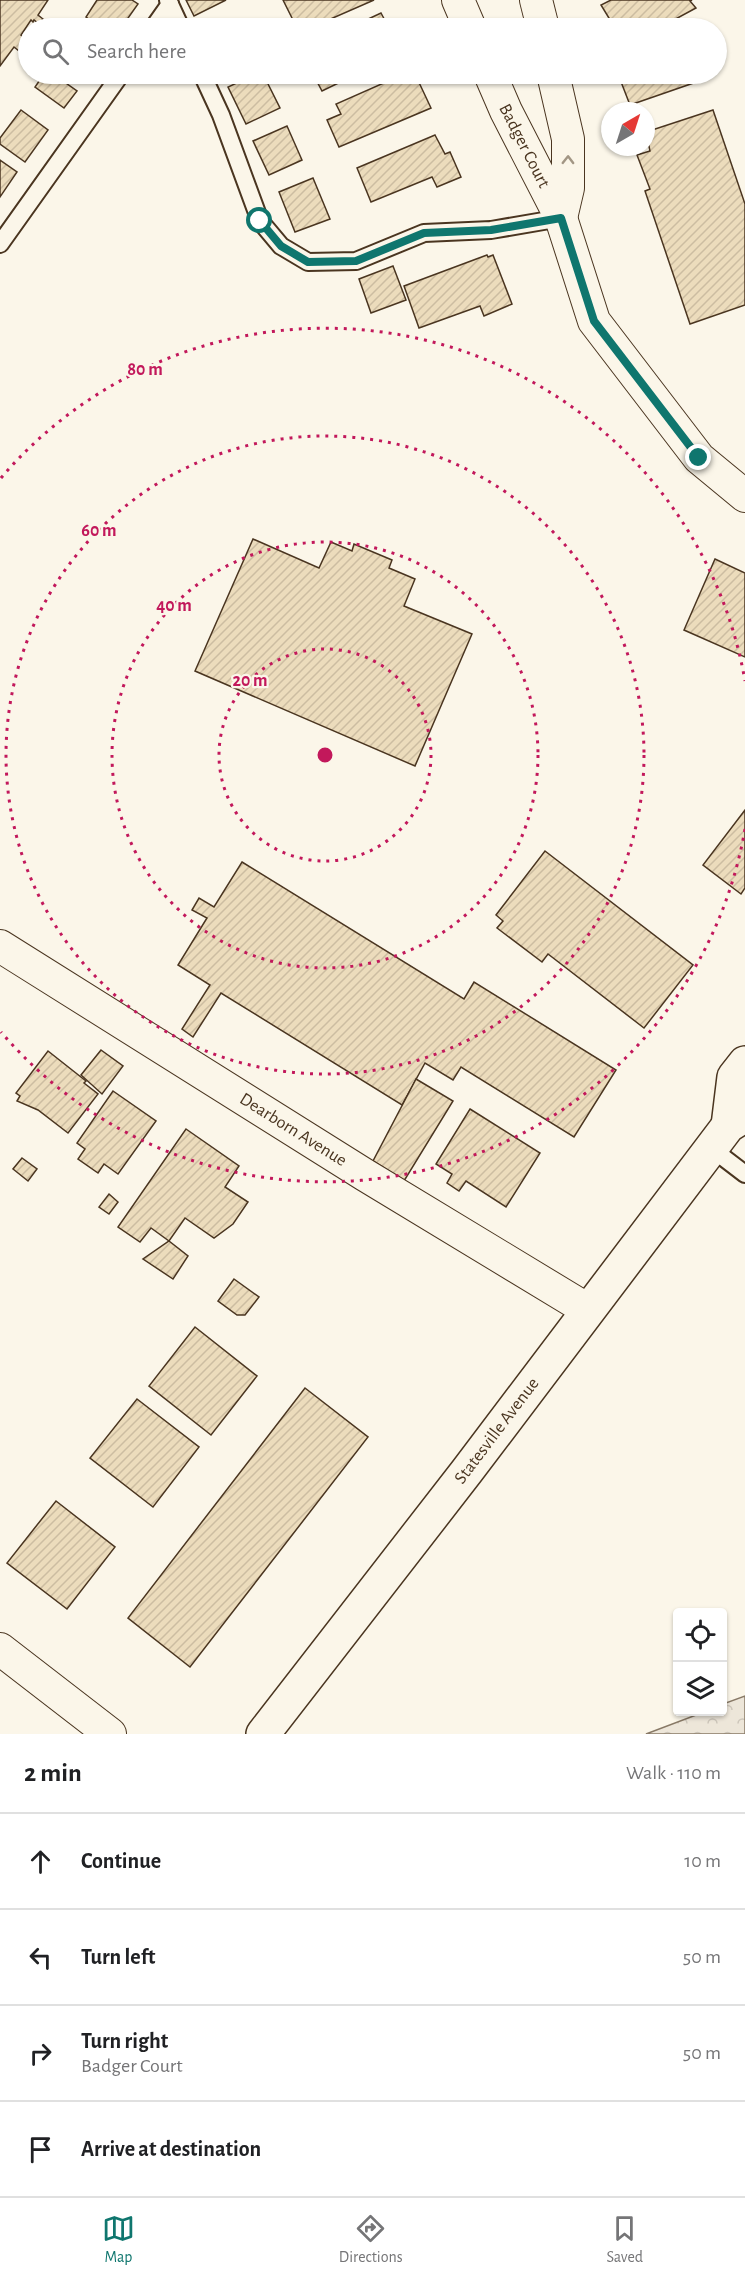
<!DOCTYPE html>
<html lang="en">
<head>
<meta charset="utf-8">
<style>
	body { margin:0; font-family:"Alegreya Sans",sans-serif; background:#f2f2f2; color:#202124 }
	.controls { position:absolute; right:18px; bottom:18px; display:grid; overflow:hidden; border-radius:6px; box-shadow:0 2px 4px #0004 }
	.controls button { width:54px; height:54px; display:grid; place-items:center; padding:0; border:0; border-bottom:2px solid #e0e0e0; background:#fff; color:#202124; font:30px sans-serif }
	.compass { position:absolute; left:601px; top:102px; width:54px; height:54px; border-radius:50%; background:#fff; box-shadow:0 2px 4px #0004; rotate:39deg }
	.stop { position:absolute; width:18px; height:18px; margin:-14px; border:4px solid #0f766e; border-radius:50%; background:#fff }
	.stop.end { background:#0f766e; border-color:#fff; box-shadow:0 2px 6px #0008 }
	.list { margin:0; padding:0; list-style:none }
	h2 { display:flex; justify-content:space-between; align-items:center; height:78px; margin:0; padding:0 24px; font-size:26px }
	h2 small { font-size:20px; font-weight:400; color:#757577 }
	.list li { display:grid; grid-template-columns:39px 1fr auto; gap:18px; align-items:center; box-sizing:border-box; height:96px; padding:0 24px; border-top:2px solid #e0e0e0 }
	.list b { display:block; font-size:22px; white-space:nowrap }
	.list p { margin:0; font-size:20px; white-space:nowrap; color:#757577 }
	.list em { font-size:20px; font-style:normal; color:#757577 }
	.icon { flex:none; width:33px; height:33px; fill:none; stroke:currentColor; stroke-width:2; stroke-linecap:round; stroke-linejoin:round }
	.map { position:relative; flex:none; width:745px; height:1734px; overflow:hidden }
	.search { position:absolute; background:#fff; box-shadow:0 2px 4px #0004; left:18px; right:18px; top:18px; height:66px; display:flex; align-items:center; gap:15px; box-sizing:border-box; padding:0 21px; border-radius:33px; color:#757577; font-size:22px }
	.sheet { height:462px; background:#fff }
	nav { display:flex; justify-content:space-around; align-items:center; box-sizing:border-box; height:84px; border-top:2px solid #e0e0e0; background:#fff; font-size:16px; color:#757577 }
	nav a { display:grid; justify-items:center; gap:3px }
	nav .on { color:#0f766e }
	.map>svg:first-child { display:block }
	.forest { fill:url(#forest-crowns); stroke:#887966; stroke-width:1.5 }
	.building { fill:url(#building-hatch); stroke:#4a3520; stroke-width:1.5 }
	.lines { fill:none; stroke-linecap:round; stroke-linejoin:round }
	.lane-casing { stroke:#4a3520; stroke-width:20 }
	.street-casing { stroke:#4a3520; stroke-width:34 }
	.secondary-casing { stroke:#4a3520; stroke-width:36 }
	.lane { stroke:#fbf6e9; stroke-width:16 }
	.street { stroke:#fbf6e9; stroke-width:32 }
	.secondary { stroke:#fbf6e9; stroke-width:33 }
	.oneway { stroke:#a29684 }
	.route { stroke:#0f766e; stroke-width:8 }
	.ring { fill:none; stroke:#c2185b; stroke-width:3; stroke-dasharray:3 6 }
	.labels { text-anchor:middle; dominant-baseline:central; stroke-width:4.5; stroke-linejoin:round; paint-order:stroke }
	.street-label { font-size:18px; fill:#4a3520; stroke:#fbf6e9 }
	.centre { fill:#c2185b; stroke:#fbf6e9; stroke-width:3 }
	.ring-label { font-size:18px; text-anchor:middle; font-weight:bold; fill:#c2185b; stroke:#fbf6e9; stroke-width:4.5; stroke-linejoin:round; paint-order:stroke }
</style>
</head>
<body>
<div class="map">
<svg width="745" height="1734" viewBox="0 0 745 1734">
	<defs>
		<pattern id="forest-crowns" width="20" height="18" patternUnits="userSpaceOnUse" patternTransform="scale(1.5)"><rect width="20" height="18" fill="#ede6d9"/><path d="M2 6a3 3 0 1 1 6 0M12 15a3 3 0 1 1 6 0" fill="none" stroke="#cdc6ba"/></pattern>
		<pattern id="building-hatch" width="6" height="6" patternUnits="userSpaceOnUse" patternTransform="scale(1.5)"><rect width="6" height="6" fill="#ecdcbc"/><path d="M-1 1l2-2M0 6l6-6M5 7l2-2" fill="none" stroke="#ccbda1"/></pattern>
	</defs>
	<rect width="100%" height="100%" fill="#fbf6e9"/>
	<polygon class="forest" points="745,1696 745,1734 646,1734 704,1712 722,1712 723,1704"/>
	<g class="building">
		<polygon points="0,0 48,0 38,15 43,19 39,24 34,20 33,22 31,20 21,35 26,39 23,44 24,45 19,51 14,47 0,66"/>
		<polygon points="97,0 132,0 138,4 121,28 102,28 86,17"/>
		<polygon points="186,0 226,0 194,16"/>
		<polygon points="283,0 374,0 310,28 297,28"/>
		<polygon points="611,0 692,0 690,1 696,8 659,28 615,28 601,5"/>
		<polygon points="381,13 389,28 349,28"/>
		<polygon points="236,19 241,28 216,28"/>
		<polygon points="44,74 53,74 77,91 64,108 35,87"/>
		<polygon points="75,74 89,74 84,80"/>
		<polygon points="256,74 263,74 280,108 246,124 228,87"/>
		<polygon points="313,74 357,74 322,91"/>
		<polygon points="404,74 415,74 431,108 339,147 327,120 341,114 336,104"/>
		<polygon points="618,74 706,74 708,78 630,105"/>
		<polygon points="21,110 48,130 25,162 0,144 0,138"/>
		<polygon points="713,110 745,204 745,305 690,324 645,191 650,189 637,155 650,151 646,132"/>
		<polygon points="287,126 302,160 269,175 253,141"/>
		<polygon points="435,135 445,154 450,152 461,177 437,187 432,177 371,202 357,168"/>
		<polygon points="0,160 17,172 0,197"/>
		<polygon points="313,178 330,219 295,232 279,192"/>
		<polygon points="487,255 488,257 493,255 512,304 484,316 480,306 419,328 404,286"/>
		<polygon points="393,266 406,300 371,313 359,279"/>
		<polygon points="253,539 319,568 331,542 352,551 354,544 392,560 389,568 415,579 404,606 472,634 415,766 195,671"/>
		<polygon points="715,559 745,573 745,657 684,630"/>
		<polygon points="745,810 745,888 741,894 703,865"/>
		<polygon points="545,851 693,965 644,1028 548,954 542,962 497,928 503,921 496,915"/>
		<polygon points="242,862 464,999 474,982 616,1070 574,1137 461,1067 453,1080 425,1063 402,1105 221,993 193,1037 182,1029 210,985 178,965 207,918 192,910 199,898 214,907"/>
		<polygon points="101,1050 123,1066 102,1094 81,1075"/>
		<polygon points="48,1051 86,1081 84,1083 98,1094 68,1133 38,1110 17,1101 20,1096 16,1093"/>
		<polygon points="416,1079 453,1101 404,1181 373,1161"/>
		<polygon points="113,1091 156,1121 118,1174 104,1164 98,1173 78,1159 85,1149 77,1143"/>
		<polygon points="470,1109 540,1153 506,1207 466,1181 459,1191 447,1183 452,1174 436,1164"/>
		<polygon points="186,1129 239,1166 225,1187 248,1202 233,1224 214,1238 185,1218 169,1241 151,1228 140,1242 118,1227"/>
		<polygon points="22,1158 37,1169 28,1181 13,1169"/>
		<polygon points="109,1194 118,1202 109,1214 99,1207"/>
		<polygon points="169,1241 188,1256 173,1279 143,1259"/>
		<polygon points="234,1279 259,1297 245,1315 237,1315 218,1301"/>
		<polygon points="195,1327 257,1376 211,1435 149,1386"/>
		<polygon points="305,1388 368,1437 190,1667 128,1618"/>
		<polygon points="137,1399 199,1447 153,1507 90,1458"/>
		<polygon points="56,1501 115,1547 67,1609 7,1563"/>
	</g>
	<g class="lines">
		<defs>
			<g id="lane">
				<polyline points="168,0 181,28"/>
				<polyline points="153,28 170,4"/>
				<polyline points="202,74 221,115 260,221 281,246 308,262 356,261 424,233 491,230 561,218"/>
				<polyline points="0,244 121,74"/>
				<polyline points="711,1148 745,1174"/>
			</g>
			<g id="street">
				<polyline points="458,0 470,28"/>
				<polyline points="536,0 543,28"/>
				<polyline points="490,74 506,111 561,218 594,321 699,458 745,496"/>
				<polyline points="553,74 568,139 568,188 561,218"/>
				<polyline points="0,946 365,1175 588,1310"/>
				<polyline points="0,1649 110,1734"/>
			</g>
			<g id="secondary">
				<polyline points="728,1126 734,1077 745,1063"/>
				<polyline points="263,1734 467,1471 728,1126 745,1115"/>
			</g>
		</defs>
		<use href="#lane" class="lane-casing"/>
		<use href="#street" class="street-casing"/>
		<use href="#secondary" class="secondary-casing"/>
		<use href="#lane" class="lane"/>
		<use href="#street" class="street"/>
		<use href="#secondary" class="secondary"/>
	</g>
	<defs><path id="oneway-chevron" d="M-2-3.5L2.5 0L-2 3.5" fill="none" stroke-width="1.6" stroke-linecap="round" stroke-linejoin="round" transform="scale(1.5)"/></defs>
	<use class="oneway" href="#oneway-chevron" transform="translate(568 160) rotate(-89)"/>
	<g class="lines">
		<polyline class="route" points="260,221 281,246 308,262 356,261 424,233 491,230 561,218 594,321 699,458"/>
	</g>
	<g class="ring">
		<circle cx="325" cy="755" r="106"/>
		<circle cx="325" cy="755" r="213"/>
		<circle cx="325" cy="755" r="319"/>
		<path d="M745 829A426 426 0 0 1 1 1032M1 478A426 426 0 0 1 745 681"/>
	</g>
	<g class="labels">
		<g class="street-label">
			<text transform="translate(524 146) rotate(63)">Badger Court</text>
			<text transform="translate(293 1130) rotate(32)">Dearborn Avenue</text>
			<text transform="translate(497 1431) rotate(-53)">Statesville Avenue</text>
		</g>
	</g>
	<circle cx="325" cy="755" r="9" class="centre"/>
	<g class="ring-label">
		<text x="145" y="375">80 m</text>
		<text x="99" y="536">60 m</text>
		<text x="174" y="611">40 m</text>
		<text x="250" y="686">20 m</text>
	</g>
</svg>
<div class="controls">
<button><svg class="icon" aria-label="locate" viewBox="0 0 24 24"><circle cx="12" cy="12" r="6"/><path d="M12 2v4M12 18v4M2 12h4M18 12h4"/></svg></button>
<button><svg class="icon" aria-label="layers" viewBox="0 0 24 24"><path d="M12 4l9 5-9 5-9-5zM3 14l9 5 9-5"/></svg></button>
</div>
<svg class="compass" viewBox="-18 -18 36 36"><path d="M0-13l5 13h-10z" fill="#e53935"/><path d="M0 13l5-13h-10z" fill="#757577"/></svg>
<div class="stop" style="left:260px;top:221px"></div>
<div class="stop end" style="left:699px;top:458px"></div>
<div class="search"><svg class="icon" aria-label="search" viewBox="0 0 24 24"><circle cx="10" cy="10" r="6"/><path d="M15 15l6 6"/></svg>Search here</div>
</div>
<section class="sheet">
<h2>2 min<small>Walk · 110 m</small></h2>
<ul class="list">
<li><svg class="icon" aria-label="ahead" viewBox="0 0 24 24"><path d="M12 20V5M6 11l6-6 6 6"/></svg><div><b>Continue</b></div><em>10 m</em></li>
<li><svg class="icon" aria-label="left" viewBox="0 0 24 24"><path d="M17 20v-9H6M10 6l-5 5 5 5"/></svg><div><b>Turn left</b></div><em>50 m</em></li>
<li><svg class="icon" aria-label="right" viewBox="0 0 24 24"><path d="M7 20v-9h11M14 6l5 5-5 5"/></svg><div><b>Turn right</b><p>Badger Court</p></div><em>50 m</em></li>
<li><svg class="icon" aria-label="arrive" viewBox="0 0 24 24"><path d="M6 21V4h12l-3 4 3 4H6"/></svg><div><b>Arrive at destination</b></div></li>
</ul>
</section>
<nav>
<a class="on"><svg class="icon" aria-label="map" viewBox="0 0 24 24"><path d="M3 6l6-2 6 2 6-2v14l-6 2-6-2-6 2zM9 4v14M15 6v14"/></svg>Map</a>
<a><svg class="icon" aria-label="directions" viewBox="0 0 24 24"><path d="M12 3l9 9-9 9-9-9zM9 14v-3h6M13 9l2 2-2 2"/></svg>Directions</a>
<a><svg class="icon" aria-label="saved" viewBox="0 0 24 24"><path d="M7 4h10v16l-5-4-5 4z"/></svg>Saved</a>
</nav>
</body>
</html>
